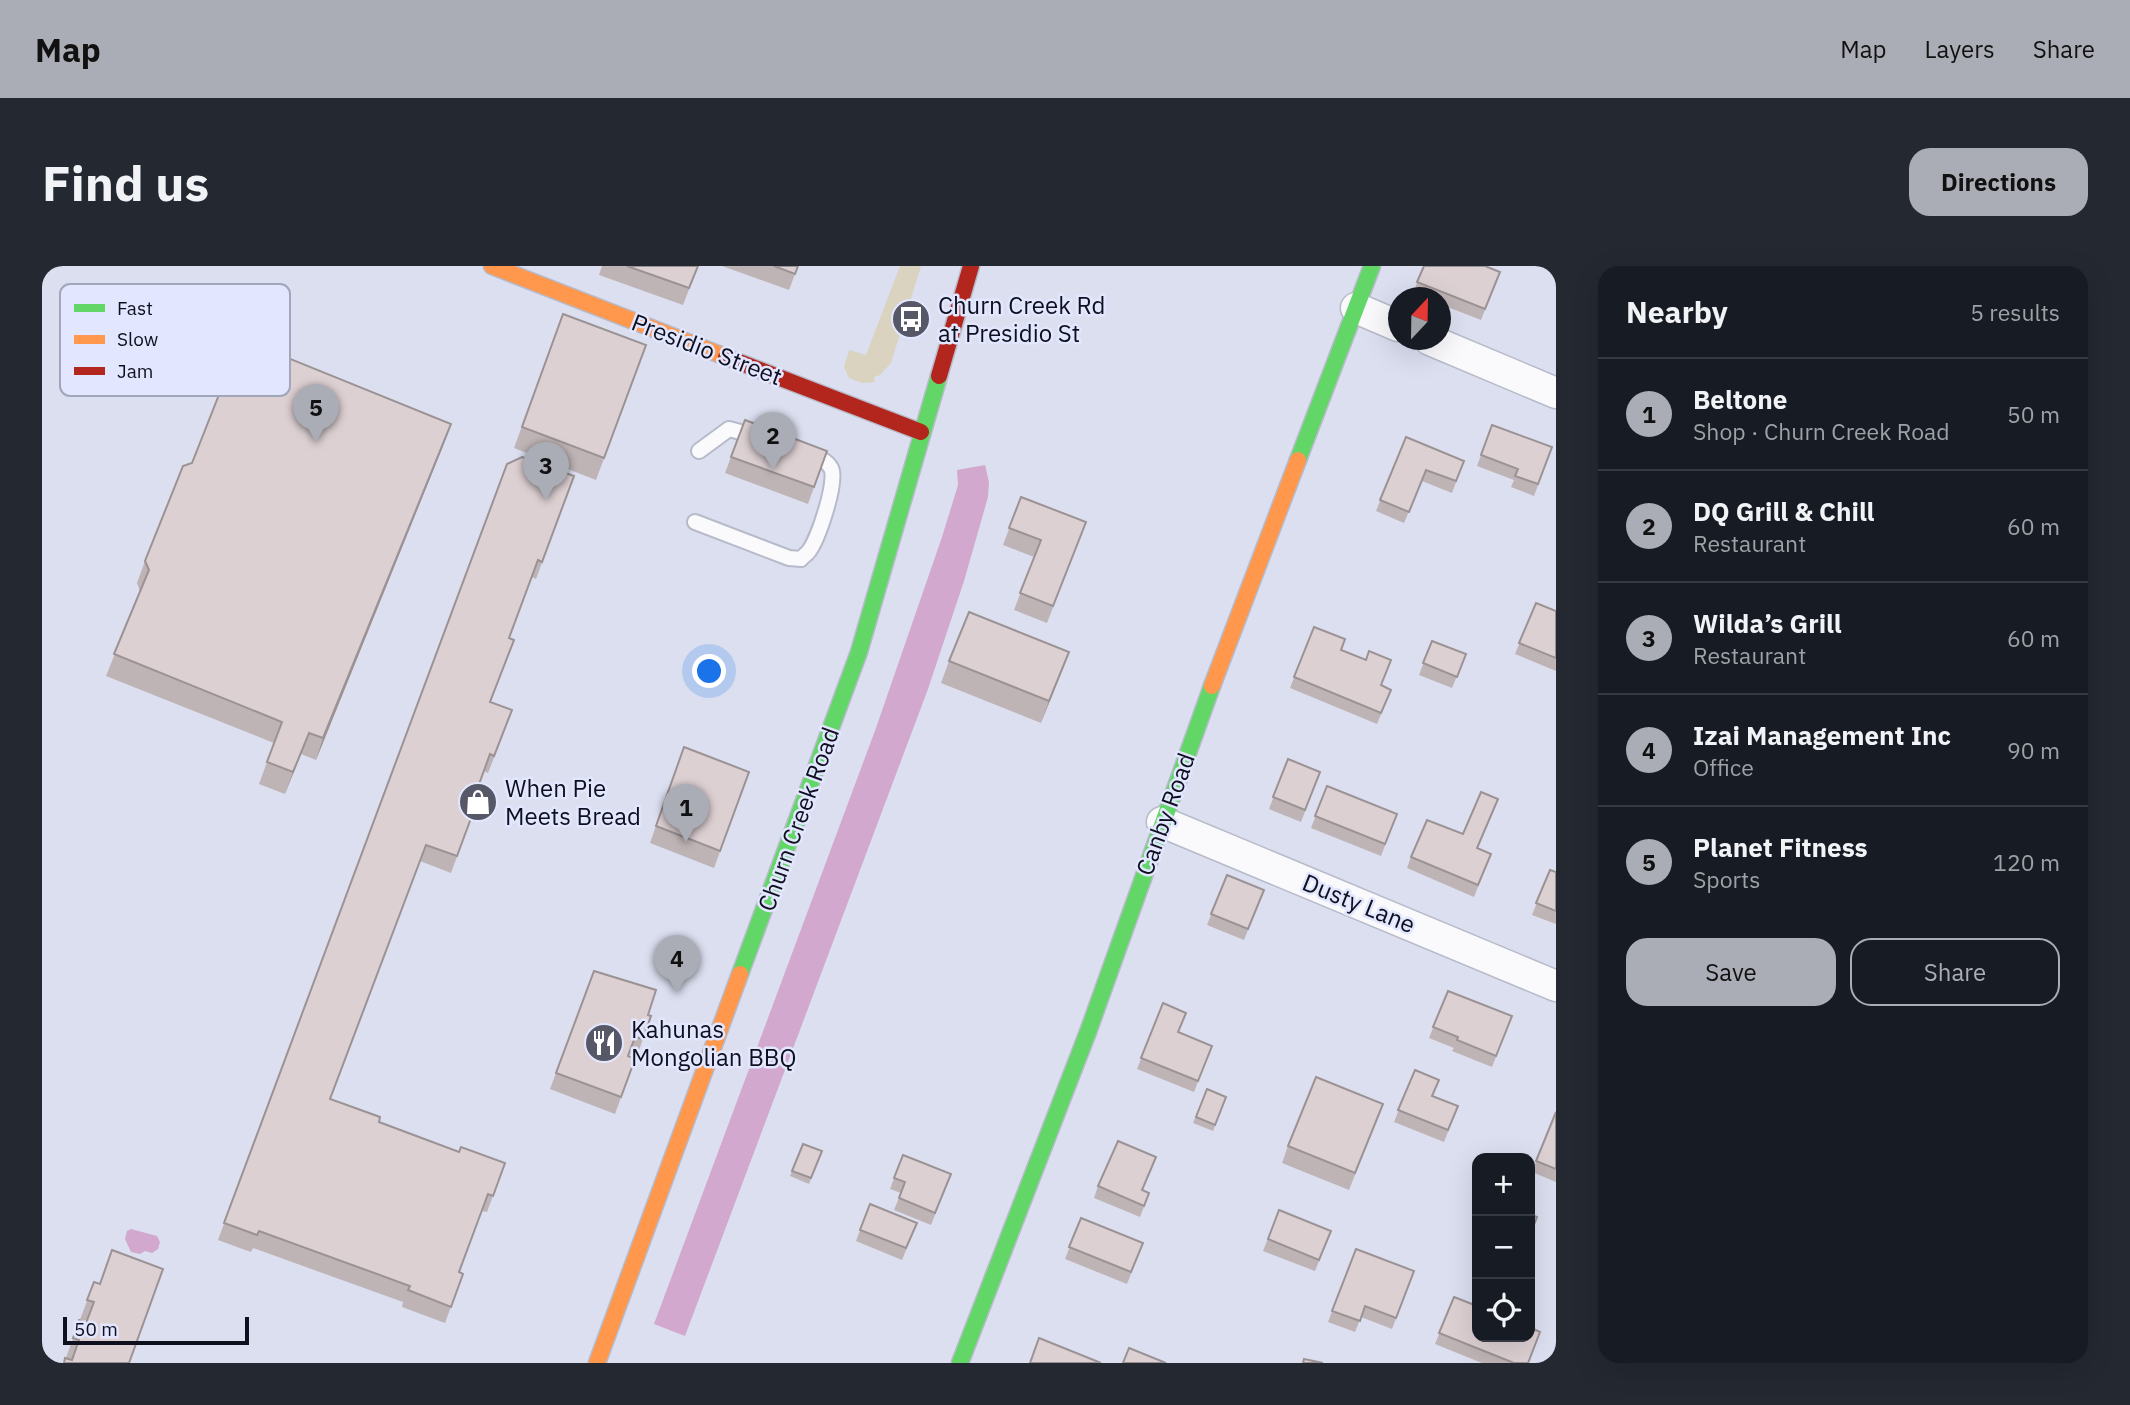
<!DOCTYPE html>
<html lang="en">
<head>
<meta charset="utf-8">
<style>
	body { margin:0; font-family:"IBM Plex Sans",sans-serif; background:#242831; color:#f1f3f6 }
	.controls { position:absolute; right:21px; bottom:21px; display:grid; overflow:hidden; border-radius:14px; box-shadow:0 7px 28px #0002 }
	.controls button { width:63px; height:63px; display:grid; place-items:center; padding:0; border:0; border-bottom:2px solid #363941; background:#171b24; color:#f1f3f6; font:35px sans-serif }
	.compass { position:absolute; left:1346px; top:21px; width:63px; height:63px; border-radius:50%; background:#171b24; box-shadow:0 7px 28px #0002; rotate:22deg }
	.scale { position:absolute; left:21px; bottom:18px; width:186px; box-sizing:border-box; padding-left:7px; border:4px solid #0e101d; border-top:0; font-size:19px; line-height:24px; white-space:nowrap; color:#0e101d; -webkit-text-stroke:5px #e2e7ff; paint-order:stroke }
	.you { position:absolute; left:668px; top:406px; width:24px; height:24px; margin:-18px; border:5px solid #fff; border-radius:50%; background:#1a73e8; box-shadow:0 0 0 10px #1a73e833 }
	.badge { display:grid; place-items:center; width:46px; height:46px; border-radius:50%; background:#abadb6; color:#111; font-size:23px; font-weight:700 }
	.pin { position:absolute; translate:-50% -58px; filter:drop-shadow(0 2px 4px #0008) }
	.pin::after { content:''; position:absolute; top:37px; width:24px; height:21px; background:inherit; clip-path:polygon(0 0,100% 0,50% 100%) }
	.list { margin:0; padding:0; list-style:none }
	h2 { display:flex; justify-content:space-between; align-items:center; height:91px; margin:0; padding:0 28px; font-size:30px }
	h2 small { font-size:23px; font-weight:400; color:#9ea1a6 }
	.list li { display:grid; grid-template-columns:46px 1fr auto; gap:21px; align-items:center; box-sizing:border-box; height:112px; padding:0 28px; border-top:2px solid #363941 }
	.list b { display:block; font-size:26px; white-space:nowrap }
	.list p { margin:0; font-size:23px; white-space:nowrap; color:#9ea1a6 }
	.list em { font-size:23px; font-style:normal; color:#9ea1a6 }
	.actions { display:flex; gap:14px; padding:21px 28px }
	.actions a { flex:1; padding:16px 0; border:2px solid #abadb6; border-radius:21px; text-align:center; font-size:24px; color:#abadb6 }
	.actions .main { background:#abadb6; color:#111 }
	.icon { flex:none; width:38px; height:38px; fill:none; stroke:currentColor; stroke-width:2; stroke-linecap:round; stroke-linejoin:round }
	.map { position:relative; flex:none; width:1514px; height:1097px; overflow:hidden; border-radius:21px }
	header { display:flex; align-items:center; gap:42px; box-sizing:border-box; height:98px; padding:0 35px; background:#abadb6; color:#111 }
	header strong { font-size:33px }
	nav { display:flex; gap:38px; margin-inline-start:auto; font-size:24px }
	.intro { display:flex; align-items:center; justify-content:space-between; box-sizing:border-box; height:168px; padding:0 42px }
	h1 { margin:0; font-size:49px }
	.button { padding:18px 32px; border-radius:21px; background:#abadb6; color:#111; font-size:24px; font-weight:700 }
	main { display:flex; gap:42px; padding:0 42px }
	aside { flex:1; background:#171b24; border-radius:21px; box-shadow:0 7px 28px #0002 }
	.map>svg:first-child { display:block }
	.green { fill:#d9d3bf }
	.water { fill:#d2a8ce }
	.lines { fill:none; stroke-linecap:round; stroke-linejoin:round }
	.lane-casing { stroke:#b7bbc9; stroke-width:18 }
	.street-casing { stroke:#b7bbc9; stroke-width:33 }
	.fast-casing { stroke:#b7bbc9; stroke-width:19 }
	.slow-casing { stroke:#b7bbc9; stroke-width:19 }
	.jam-casing { stroke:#b7bbc9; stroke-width:19 }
	.lane { stroke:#fafafd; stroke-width:14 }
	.street { stroke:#fafafd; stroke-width:30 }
	.fast { stroke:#63d668; stroke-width:16 }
	.slow { stroke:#ff974d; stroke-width:16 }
	.jam { stroke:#b3261e; stroke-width:16 }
	.wall { fill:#beb3b5 }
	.shaded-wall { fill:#9b9294 }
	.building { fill:#ddd0d3; stroke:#9b9294; stroke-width:2 }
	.labels { text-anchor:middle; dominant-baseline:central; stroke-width:5; stroke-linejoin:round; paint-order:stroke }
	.poi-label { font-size:24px; fill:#0e101d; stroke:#e2e7ff; text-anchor:start }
	.street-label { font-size:24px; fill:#0e101d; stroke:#e2e7ff }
	.key { fill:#e2e7ff; stroke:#a2a6bb; stroke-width:2 }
	.key-label { font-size:19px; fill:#0e101d }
</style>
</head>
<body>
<header>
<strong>Map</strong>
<nav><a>Map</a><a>Layers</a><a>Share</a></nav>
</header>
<div class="intro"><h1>Find us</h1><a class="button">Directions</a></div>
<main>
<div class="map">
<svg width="1514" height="1097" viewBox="0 0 1514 1097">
	<rect width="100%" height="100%" fill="#dbdff0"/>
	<polygon class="green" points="858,0 879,0 849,97 838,109 832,111 833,116 820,117 807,112 802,101 807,84 824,89"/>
	<g class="water">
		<polygon points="943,199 947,216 946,231 922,315 886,423 643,1070 612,1058 834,462 900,271 916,219 915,204"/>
		<polygon points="89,963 115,970 118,976 116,983 110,987 103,985 98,988 89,986 83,973 85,965"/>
	</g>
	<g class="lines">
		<defs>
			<g id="lane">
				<polyline points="657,185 687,163 717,171"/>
				<path d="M653,256L747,292L759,293C761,290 765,288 767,285C776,273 796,215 789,202C784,193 774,191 766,188"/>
			</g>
			<g id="street">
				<polyline points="1314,42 1356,60"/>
				<polyline points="1388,74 1514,127"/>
				<polyline points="1120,556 1514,720"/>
			</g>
			<g id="fast">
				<polyline points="1256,194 1330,0"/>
				<polyline points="698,708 817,386 897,110"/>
				<polyline points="918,1097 1046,766 1170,420"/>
			</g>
			<g id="slow">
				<polyline points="450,0 684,91"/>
				<polyline points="1170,420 1256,194"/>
				<polyline points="555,1097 698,708"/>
			</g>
			<g id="jam">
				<polyline points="684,91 879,166"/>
				<polyline points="897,110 929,0"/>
			</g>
		</defs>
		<use href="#lane" class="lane-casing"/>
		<use href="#street" class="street-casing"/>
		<use href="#fast" class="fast-casing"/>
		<use href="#slow" class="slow-casing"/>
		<use href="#jam" class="jam-casing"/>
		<use href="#lane" class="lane"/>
		<use href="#street" class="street"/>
		<use href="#fast" class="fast"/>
		<use href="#slow" class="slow"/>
		<use href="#jam" class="jam"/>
	</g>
	<g class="wall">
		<polygon points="560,0 656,0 641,39 557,9"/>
		<polygon points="680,0 756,0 747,24"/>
		<polygon points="1382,0 1458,6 1439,54 1398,38 1398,32 1383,32 1371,27"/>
		<polygon points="521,48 604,79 554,214 472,182"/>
		<polygon points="703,154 785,185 766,238 683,207"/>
		<polygon points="1450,159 1510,181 1492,230 1469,221 1472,214 1435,200"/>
		<polygon points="1364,171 1422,195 1410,227 1380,215 1362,257 1334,245"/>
		<polygon points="401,180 274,494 259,488 243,528 217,518 232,477 64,410 98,325 95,317 103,295"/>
		<polygon points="465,198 532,210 494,313 490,311 467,372 448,436 464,461 446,507 442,505 428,543 432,544 409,607 378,595 288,833 337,856 417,886 463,897 445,946 440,945 417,1006 421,1008 403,1057 360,1041 361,1036 211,982 209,986 176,974"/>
		<polygon points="979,231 1044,256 1005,357 972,344 992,291 961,279"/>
		<polygon points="1494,337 1514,345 1514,405 1473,388"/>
		<polygon points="1272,361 1339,419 1349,424 1335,458 1248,422"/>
		<polygon points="1390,375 1424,388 1410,422 1377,409"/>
		<polygon points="907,395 1019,407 999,457 899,417"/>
		<polygon points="642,481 707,506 672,602 608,577"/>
		<polygon points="1246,493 1278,506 1259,556 1227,543"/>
		<polygon points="1285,520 1355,548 1339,590 1269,562"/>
		<polygon points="1452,544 1436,582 1449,588 1432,631 1365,602 1369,591 1421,568"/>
		<polygon points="1508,604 1514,606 1514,658 1490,649"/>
		<polygon points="1185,609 1222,624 1202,674 1165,659"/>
		<polygon points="552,705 606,749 601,773 595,790 587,787 586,790 593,793 573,848 508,823"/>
		<polygon points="1406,725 1470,750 1450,801 1410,785 1412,782 1387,772"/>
		<polygon points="1121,737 1137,766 1170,780 1152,826 1095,803"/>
		<polygon points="1373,804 1390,830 1416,840 1402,876 1352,856"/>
		<polygon points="1165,823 1184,831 1171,865 1151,857"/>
		<polygon points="1341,838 1307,924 1240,897 1246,880"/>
		<polygon points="1514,846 1514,916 1490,906"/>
		<polygon points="761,878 780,885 767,918 748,910"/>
		<polygon points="861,889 909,908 889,959 852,944 859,927 848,923"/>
		<polygon points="1114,891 1100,924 1103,938 1098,951 1052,932 1056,920"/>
		<polygon points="828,938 875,957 860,994 814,975"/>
		<polygon points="1237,944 1289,965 1273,1005 1221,985"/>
		<polygon points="1039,952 1101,977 1085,1018 1023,993"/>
		<polygon points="1314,983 1372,1005 1350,1063 1319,1051 1313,1066 1286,1056"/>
		<polygon points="52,1016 87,1097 22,1097"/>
		<polygon points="1412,1031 1486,1097 1440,1097 1393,1078"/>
	</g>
	<g class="shaded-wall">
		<polygon points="409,158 401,180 274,494 281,472"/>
		<polygon points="1027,386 1019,407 999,457 1007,435"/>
		<polygon points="267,467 259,488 243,528 251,506"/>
	</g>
	<g class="building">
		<polygon points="585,0 656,0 647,22"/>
		<polygon points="732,0 756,0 753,8"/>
		<polygon points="1382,0 1443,0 1458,6 1443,43 1375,16"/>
		<polygon points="521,48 604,79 562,192 480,161"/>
		<polygon points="199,73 409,158 281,472 267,467 251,506 225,496 240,456 72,388 107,304 103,295 141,200 150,197"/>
		<polygon points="703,154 785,185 772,221 689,191"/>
		<polygon points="1450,159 1510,181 1496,218 1473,210 1476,203 1439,189"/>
		<polygon points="1364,171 1422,195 1414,215 1384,204 1367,246 1338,234"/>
		<polygon points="480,191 532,210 500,296 496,294 467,372 472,374 448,436 470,444 452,490 448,488 428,543 432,544 415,590 384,579 288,833 338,851 337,856 417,886 419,881 463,897 451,930 446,928 417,1006 421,1008 409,1041 366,1024 368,1020 217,965 215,969 182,957 465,198"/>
		<polygon points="979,231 1044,256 1011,340 978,327 999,274 967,262"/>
		<polygon points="1494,337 1514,345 1514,392 1477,377"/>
		<polygon points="927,346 1027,386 1007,435 907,395"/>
		<polygon points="1272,361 1303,373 1299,384 1324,394 1327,385 1349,394 1339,419 1349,424 1339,447 1252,411"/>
		<polygon points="1390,375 1424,388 1415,411 1381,397"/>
		<polygon points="642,481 707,506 678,585 614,560"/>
		<polygon points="1246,493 1278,506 1263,544 1231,531"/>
		<polygon points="1285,520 1355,548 1343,578 1273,550"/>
		<polygon points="1439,526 1456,533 1435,582 1449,588 1436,619 1369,591 1385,554 1421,568"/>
		<polygon points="1508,604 1514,606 1514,645 1494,637"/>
		<polygon points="1185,609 1222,624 1206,663 1169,648"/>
		<polygon points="552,705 614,724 606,749 609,750 601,773 593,771 586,790 593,793 579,831 514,807"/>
		<polygon points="1406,725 1470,750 1454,790 1415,774 1416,771 1391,761"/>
		<polygon points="1121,737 1144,747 1136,766 1170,780 1156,815 1099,792"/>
		<polygon points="1373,804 1397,814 1390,830 1416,840 1406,864 1356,844"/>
		<polygon points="1274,811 1341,838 1313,907 1246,880"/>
		<polygon points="1165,823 1184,831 1173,859 1154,851"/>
		<polygon points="1514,846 1514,903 1494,895"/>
		<polygon points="1076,875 1114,891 1100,924 1107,927 1102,940 1056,920"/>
		<polygon points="761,878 780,885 769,912 750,905"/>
		<polygon points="861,889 909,908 893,947 857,932 863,916 852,912"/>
		<polygon points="828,938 875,957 864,982 818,964"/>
		<polygon points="1237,944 1289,965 1277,994 1226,973"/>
		<polygon points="1488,948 1495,951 1488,969"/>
		<polygon points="1039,952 1101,977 1089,1006 1027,981"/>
		<polygon points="1314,983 1372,1005 1354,1052 1323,1040 1318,1055 1290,1045"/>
		<polygon points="70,984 121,1003 87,1097 22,1097 23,1092 30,1094 37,1074 31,1072 37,1054 44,1057 52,1036 45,1034 52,1016 58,1018"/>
		<polygon points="1412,1031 1435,1040 1435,1071 1488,1071 1488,1061 1498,1066 1486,1097 1472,1097 1397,1067"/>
		<polygon points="997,1072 1059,1097 988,1097"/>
		<polygon points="1087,1082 1124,1097 1081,1097"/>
		<polygon points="1262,1093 1281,1097 1261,1097"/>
	</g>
	<defs>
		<symbol id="bus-disc" viewBox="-11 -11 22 22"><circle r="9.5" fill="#565867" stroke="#e2e7ff"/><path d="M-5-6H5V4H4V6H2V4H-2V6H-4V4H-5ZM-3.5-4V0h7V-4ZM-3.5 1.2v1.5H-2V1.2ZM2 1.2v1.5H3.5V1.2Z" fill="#fff"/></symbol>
		<symbol id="shop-disc" viewBox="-11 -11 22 22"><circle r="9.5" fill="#565867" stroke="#e2e7ff"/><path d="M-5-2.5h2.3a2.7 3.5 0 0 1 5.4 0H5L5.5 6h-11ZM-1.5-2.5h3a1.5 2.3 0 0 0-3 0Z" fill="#fff"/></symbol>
		<symbol id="restaurant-disc" viewBox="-11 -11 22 22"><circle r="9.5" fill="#565867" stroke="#e2e7ff"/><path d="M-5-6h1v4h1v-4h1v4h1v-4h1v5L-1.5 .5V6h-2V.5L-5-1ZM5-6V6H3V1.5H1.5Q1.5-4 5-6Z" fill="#fff"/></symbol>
	</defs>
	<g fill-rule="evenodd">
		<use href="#bus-disc" x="847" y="31" width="44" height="44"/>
		<use href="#shop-disc" x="414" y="514" width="44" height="44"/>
		<use href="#restaurant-disc" x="540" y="755" width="44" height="44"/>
	</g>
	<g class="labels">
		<g class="poi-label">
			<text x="896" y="39">Churn Creek Rd<tspan x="896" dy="28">at Presidio St</tspan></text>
			<text x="463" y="522">When Pie<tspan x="463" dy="28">Meets Bread</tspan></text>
			<text x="589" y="763">Kahunas<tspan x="589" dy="28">Mongolian BBQ</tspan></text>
		</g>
		<g class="street-label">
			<text transform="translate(665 83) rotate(21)">Presidio Street</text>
			<text transform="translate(1123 548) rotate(-70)">Canby Road</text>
			<text transform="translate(756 553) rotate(-70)">Churn Creek Road</text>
			<text transform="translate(1317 637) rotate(22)">Dusty Lane</text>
		</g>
	</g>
	<rect x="18" y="18" width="230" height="112" rx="10" class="key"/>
	<rect x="32" y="38" width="31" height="8" fill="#63d668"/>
	<rect x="32" y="69" width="31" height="9" fill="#ff974d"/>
	<rect x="32" y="101" width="31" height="8" fill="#b3261e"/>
	<g class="key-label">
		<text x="75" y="49">Fast</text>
		<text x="75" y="80">Slow</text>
		<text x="75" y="112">Jam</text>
	</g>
</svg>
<div class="controls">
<button>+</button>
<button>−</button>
<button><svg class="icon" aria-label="locate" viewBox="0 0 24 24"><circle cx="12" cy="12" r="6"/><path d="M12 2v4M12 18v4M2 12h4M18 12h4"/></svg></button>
</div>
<svg class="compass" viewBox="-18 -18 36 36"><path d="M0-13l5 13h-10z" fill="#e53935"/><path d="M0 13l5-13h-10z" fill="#9ea1a6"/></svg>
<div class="scale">50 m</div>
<div class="you"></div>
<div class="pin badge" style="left:644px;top:576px">1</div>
<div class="pin badge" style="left:731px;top:204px">2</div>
<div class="pin badge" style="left:504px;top:234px">3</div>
<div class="pin badge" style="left:635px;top:727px">4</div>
<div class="pin badge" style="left:274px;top:176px">5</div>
</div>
<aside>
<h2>Nearby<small>5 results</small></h2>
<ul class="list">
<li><span class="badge">1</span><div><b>Beltone</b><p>Shop · Churn Creek Road</p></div><em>50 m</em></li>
<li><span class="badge">2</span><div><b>DQ Grill &amp; Chill</b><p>Restaurant</p></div><em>60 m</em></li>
<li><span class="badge">3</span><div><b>Wilda’s Grill</b><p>Restaurant</p></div><em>60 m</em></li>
<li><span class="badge">4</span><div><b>Izai Management Inc</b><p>Office</p></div><em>90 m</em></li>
<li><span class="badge">5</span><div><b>Planet Fitness</b><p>Sports</p></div><em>120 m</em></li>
</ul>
<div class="actions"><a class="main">Save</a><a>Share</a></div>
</aside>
</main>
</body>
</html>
